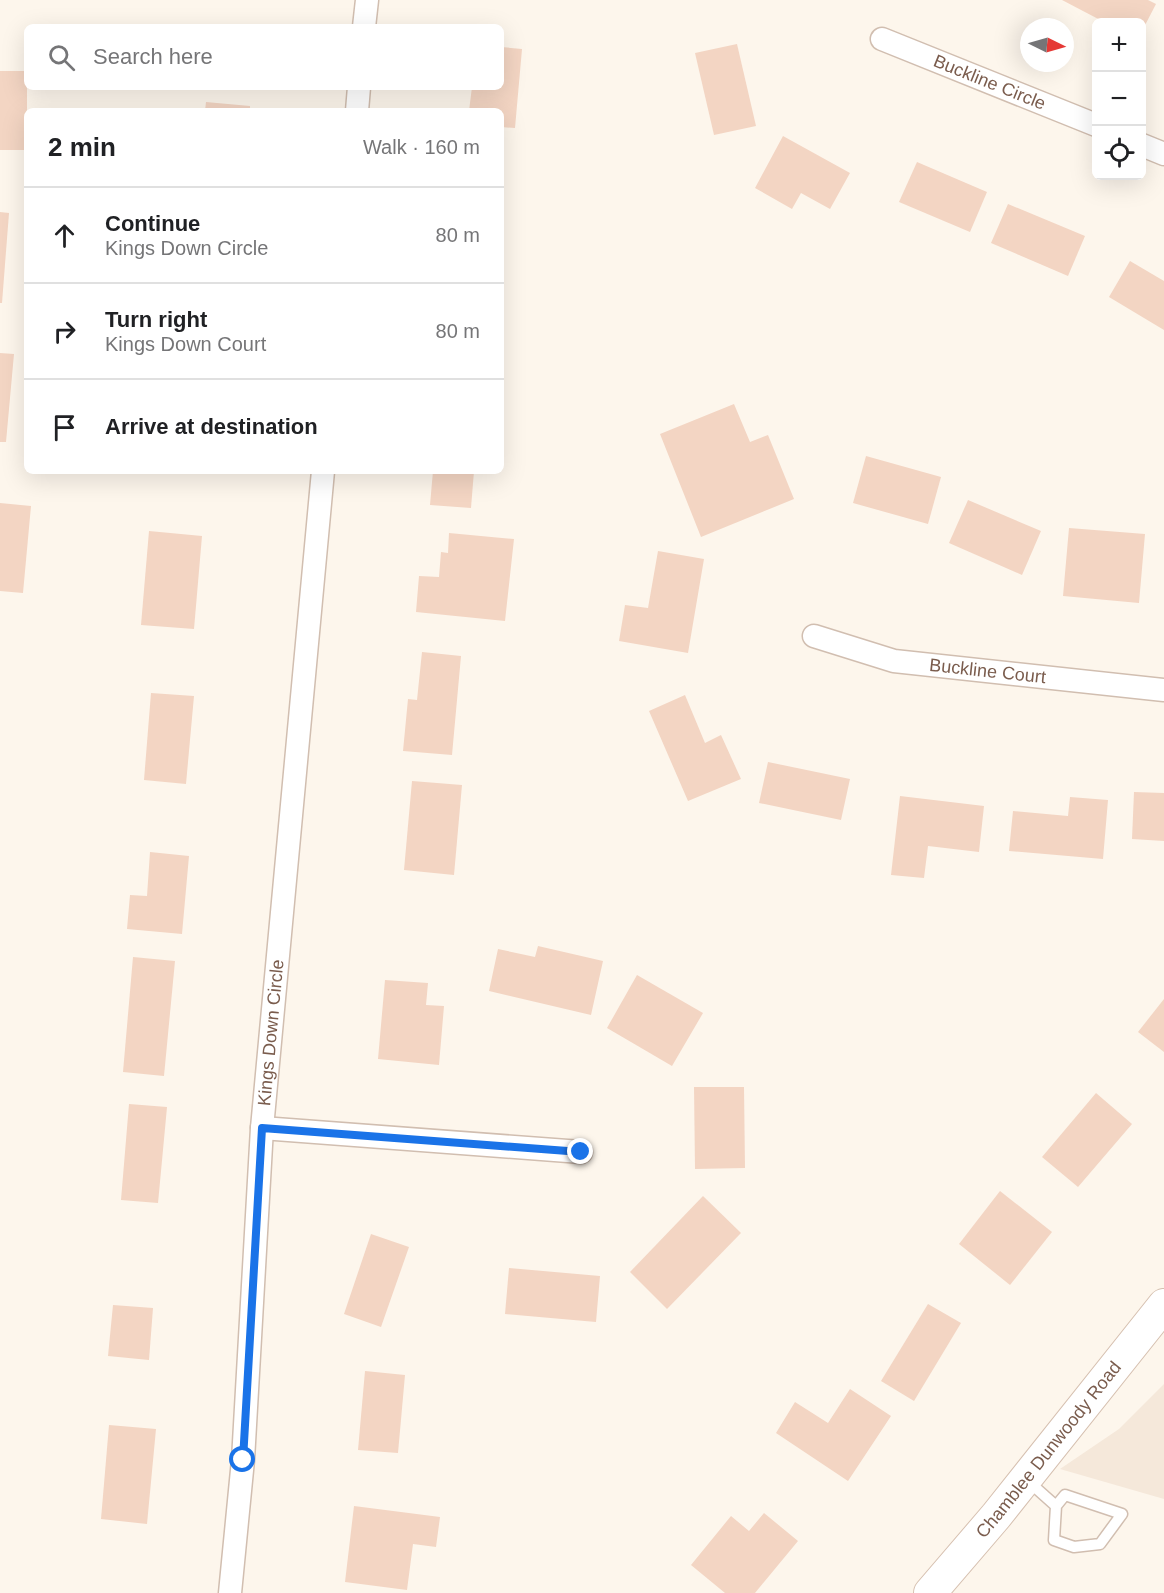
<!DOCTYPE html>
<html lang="en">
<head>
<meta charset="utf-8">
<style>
	body { margin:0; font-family:Helvetica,sans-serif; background:#f2f2f2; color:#202124 }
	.controls { position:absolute; right:18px; top:18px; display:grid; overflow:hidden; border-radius:9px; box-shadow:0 6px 24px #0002 }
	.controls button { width:54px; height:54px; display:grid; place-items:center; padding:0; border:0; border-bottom:2px solid #e0e0e0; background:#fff; color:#202124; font:30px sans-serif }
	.compass { position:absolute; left:1020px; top:18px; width:54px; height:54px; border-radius:50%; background:#fff; box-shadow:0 6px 24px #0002; rotate:95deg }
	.stop { position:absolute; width:18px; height:18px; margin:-14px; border:4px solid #1a73e8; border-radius:50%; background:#fff }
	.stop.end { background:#1a73e8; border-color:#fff; box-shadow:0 2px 6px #0008 }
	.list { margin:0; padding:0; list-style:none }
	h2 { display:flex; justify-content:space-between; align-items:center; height:78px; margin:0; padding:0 24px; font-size:26px }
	h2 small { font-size:20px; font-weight:400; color:#757577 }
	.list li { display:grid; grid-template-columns:39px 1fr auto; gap:18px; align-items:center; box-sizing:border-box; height:96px; padding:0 24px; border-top:2px solid #e0e0e0 }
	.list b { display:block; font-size:22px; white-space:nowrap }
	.list p { margin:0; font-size:20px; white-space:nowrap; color:#757577 }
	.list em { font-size:20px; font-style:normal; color:#757577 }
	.icon { flex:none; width:33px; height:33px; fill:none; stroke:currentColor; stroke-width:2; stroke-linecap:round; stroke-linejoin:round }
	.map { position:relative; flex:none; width:1164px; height:1593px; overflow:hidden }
	.search { position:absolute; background:#fff; box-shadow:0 6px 24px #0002; left:24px; top:24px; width:480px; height:66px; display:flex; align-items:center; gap:15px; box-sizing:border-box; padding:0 21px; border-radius:9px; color:#757577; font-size:22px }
	.panel { position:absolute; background:#fff; box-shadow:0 6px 24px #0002; left:24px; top:108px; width:480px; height:366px; border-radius:9px }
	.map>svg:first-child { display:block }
	.residential { fill:#f5e8da }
	.building { fill:#f3d5c3 }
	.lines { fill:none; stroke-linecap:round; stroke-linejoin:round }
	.lane-casing { stroke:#d1beb0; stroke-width:13 }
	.street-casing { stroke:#d1beb0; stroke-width:25 }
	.secondary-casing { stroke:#d6c0b0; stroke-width:34 }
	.lane { stroke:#fff; stroke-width:10 }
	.street { stroke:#fff; stroke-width:22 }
	.secondary { stroke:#fff; stroke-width:32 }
	.route { stroke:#1a73e8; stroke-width:8 }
	.labels { text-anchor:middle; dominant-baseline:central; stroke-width:4.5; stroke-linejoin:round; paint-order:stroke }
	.street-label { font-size:18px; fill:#7a5c4d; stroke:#fffaf3 }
</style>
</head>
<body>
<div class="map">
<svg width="1164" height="1593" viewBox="0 0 1164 1593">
	<rect width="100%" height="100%" fill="#fdf6ec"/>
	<polygon class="residential" points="1164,1384 1164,1499 1060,1469 1119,1429"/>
	<g class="building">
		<polygon points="1062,0 1148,0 1156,4 1142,31 1142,22 1104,22"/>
		<polygon points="737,44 756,126 714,135 695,53"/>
		<polygon points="501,47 522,49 515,128 501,127 501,111 469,111 472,87 501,87"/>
		<rect x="0" y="71" width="27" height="79"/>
		<polygon points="206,102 250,106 250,111 205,111"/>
		<polygon points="783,136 850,173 830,209 801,193 792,209 755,188"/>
		<polygon points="917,162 987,192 970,232 899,202"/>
		<polygon points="1008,204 1085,236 1068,276 991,243"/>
		<polygon points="0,212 9,213 2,303 0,303"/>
		<polygon points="1130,261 1164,281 1164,330 1109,297"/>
		<polygon points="0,353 14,354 6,442 0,442"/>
		<polygon points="734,404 750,442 768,435 794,499 701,537 660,434"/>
		<polygon points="866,456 941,477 928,524 853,503"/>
		<polygon points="433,471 474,471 471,508 430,505"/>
		<polygon points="968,500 1041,531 1022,575 949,543"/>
		<polygon points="0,503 31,506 23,593 0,591"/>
		<polygon points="1069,528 1145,534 1139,603 1063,596"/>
		<polygon points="149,531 202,536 194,629 141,625"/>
		<polygon points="449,533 514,539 505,621 416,612 419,576 439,577 441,552 448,553"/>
		<polygon points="658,551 704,559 688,653 619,641 625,605 648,608"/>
		<polygon points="422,652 461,656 452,755 403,751 408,699 417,700"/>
		<polygon points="151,693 194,696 186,784 144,780"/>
		<polygon points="685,695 705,743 721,735 741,779 688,801 649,711"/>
		<polygon points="768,762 850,779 841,820 759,803"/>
		<polygon points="412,781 462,785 454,875 404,870"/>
		<polygon points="1134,792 1164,793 1164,841 1132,839"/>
		<polygon points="900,796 984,806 979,852 928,846 924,878 891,875"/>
		<polygon points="1070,797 1108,800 1103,859 1009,851 1013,811 1068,816"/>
		<polygon points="150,852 189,856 182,934 127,929 130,895 147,896"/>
		<polygon points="538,946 603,961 591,1015 489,991 498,949 535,957"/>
		<polygon points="133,957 175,961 164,1076 123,1072"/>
		<polygon points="637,975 703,1013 672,1066 607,1028"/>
		<polygon points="385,980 428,983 426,1005 444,1006 439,1065 378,1059"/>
		<polygon points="1164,999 1164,1052 1138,1032"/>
		<polygon points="694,1087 744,1087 745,1168 695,1169"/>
		<polygon points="1096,1093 1132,1124 1078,1187 1042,1157"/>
		<polygon points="129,1104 167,1107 158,1203 121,1200"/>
		<polygon points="1000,1191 1052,1232 1010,1285 959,1244"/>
		<polygon points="703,1196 741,1233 667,1309 630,1272"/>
		<polygon points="371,1234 409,1247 381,1327 344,1314"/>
		<polygon points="509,1268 600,1276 596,1322 505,1314"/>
		<polygon points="928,1304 961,1323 914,1401 881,1381"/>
		<polygon points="113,1305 153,1308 149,1360 108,1356"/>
		<polygon points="365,1371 405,1375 398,1453 358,1450"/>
		<polygon points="850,1389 891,1416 848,1481 776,1433 795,1402 828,1423"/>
		<polygon points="109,1425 156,1429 147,1524 101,1519"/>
		<polygon points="354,1506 440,1517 436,1547 413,1544 407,1590 345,1582"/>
		<polygon points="764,1513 798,1541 755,1593 725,1593 691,1565 731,1516 749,1531"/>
	</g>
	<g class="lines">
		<defs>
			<polyline id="lane" points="1028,1481 1056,1506 1054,1540 1074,1547 1100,1544 1122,1514 1065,1495 1056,1506"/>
			<g id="street">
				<polyline points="364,27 367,0"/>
				<path id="s1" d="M882,39L1096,125"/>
				<polyline points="357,111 359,87"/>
				<polyline points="1142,145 1164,154"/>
				<path id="s2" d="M814,636L894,661L1164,690"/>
				<polyline points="262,1128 581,1152"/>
				<path id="s3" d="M230,1593L243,1460L262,1128L323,471"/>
			</g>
			<g id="secondary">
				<path id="s4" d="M930,1593L996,1516L1164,1305"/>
			</g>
		</defs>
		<use href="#lane" class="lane-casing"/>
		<use href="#street" class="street-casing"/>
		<use href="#secondary" class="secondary-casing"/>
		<use href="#lane" class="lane"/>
		<use href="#street" class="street"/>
		<use href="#secondary" class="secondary"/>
	</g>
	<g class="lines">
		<polyline class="route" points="243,1460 262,1128 581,1152"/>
	</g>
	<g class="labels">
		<g class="street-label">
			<text stroke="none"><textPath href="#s1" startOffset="116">Buckline Circle</textPath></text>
			<text stroke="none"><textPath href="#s2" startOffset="178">Buckline Court</textPath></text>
			<text stroke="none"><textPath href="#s3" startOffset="562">Kings Down Circle</textPath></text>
			<text stroke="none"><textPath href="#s4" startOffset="186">Chamblee Dunwoody Road</textPath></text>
		</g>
	</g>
</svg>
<div class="controls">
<button>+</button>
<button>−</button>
<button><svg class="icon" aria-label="locate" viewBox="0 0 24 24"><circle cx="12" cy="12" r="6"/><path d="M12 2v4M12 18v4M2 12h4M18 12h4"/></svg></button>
</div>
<svg class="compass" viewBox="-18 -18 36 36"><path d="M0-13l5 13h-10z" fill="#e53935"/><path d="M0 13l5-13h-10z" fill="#757577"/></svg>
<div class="stop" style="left:243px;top:1460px"></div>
<div class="stop end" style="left:581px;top:1152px"></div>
<div class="search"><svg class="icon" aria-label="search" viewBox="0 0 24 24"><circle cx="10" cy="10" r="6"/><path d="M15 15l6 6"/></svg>Search here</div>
<section class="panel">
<h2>2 min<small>Walk · 160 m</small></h2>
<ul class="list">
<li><svg class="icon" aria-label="ahead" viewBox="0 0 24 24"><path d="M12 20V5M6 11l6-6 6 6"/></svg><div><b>Continue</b><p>Kings Down Circle</p></div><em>80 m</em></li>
<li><svg class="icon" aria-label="right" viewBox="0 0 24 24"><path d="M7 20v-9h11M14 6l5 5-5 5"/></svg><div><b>Turn right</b><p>Kings Down Court</p></div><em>80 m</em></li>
<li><svg class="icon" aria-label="arrive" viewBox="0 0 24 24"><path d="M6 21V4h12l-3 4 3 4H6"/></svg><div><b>Arrive at destination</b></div></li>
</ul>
</section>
</div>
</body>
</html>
